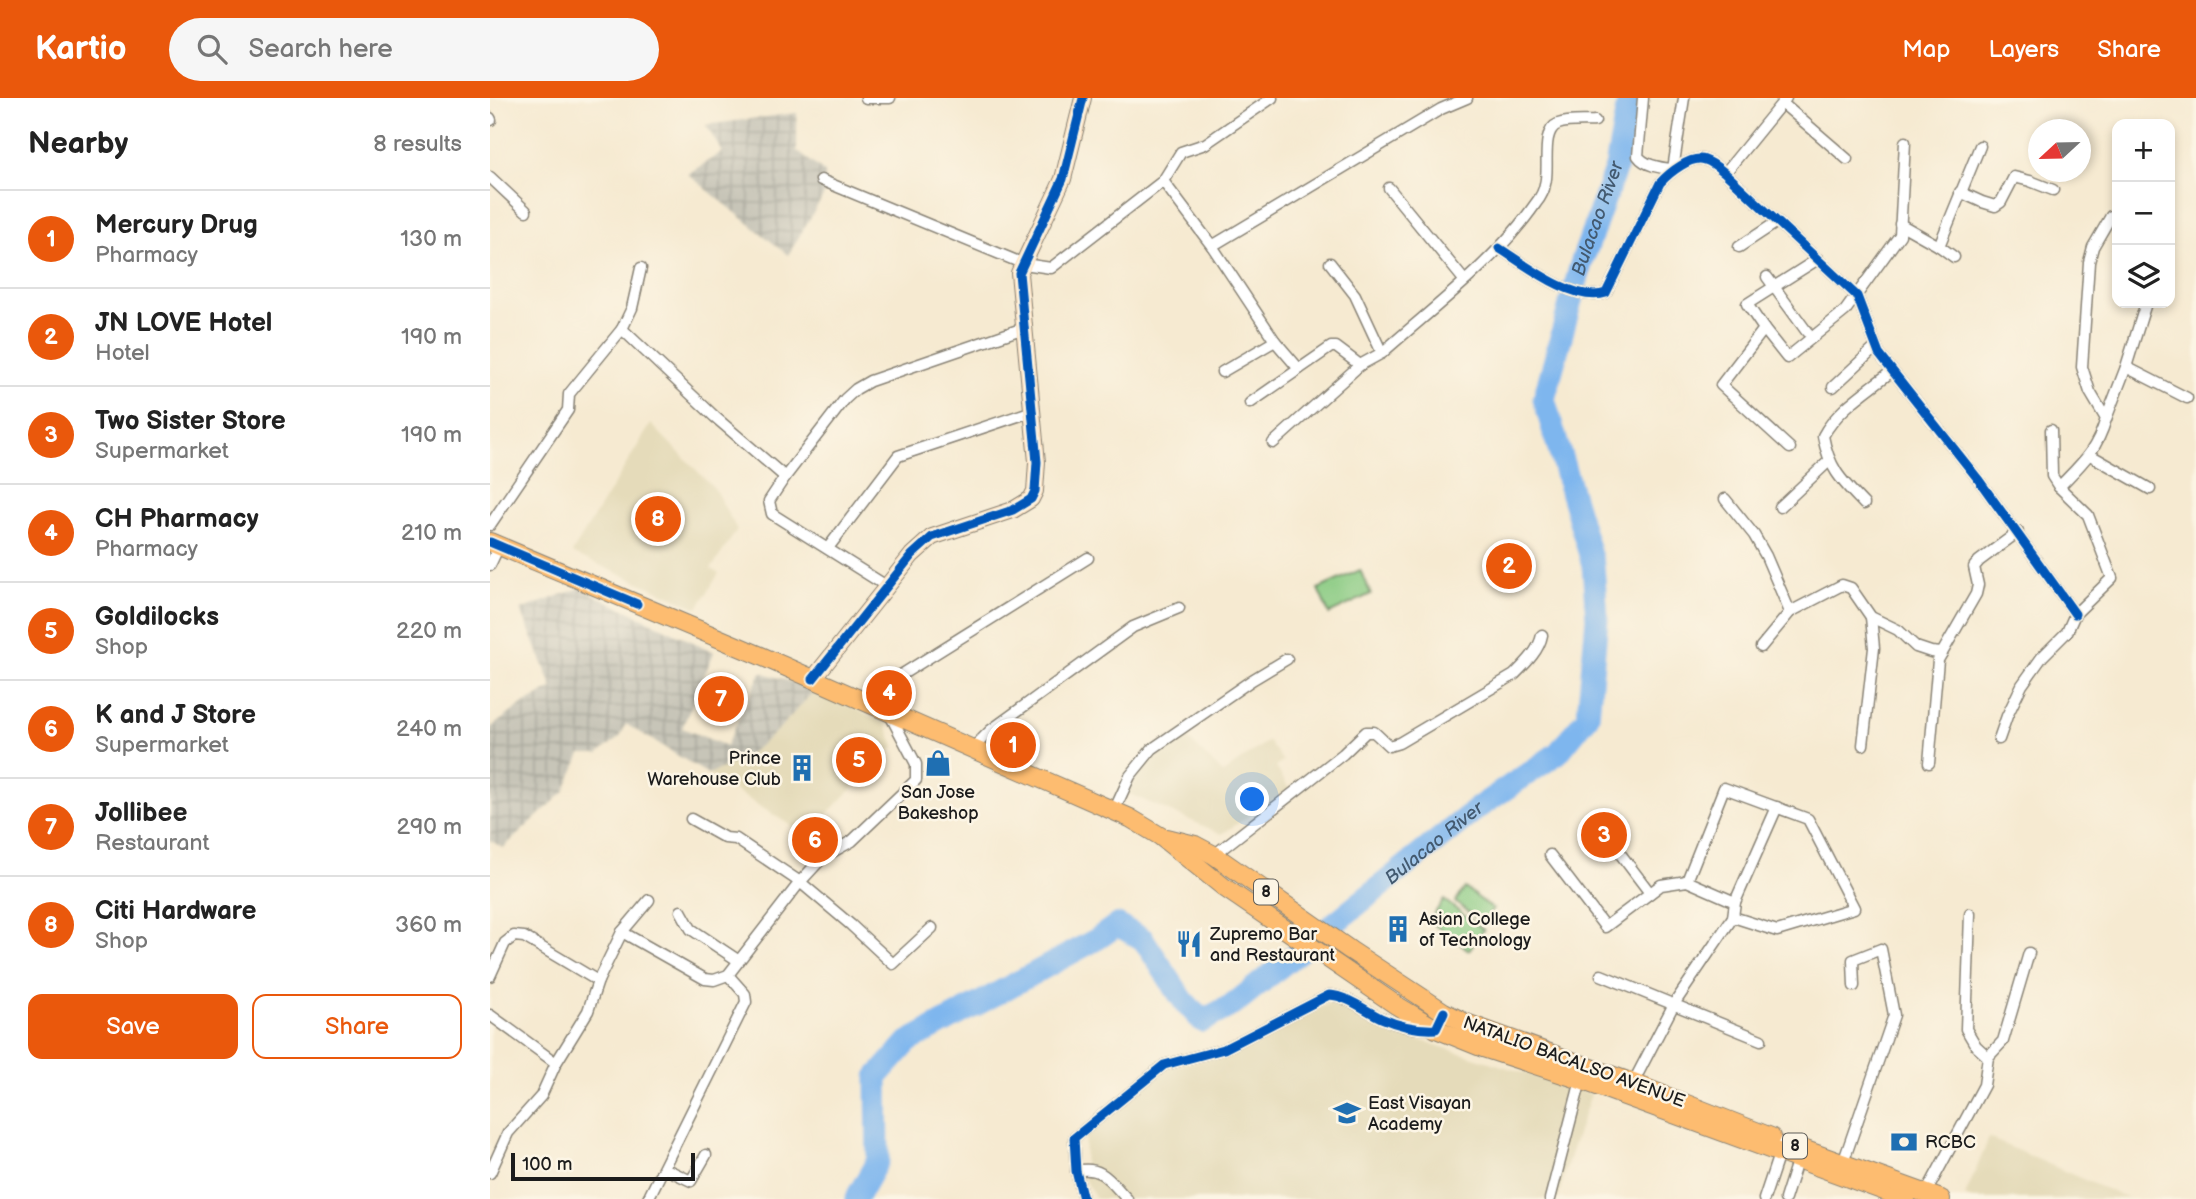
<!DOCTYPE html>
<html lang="en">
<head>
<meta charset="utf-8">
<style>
	body { margin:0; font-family:"Balsamiq Sans",sans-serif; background:#f6f6f6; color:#222 }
	.controls { position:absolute; right:21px; top:21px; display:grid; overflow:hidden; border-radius:14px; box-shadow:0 4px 10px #0003 }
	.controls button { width:63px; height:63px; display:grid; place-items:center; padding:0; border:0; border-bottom:2px solid #e0e0e0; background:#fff; color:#222; font:35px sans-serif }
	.compass { position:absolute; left:1538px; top:21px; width:63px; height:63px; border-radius:50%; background:#fff; box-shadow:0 4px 10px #0003; rotate:248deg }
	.scale { position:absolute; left:21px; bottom:18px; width:184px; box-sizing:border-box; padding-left:7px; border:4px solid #1c1c1c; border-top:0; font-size:19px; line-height:24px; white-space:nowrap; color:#1c1c1c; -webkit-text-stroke:5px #fcf5e5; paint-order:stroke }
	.you { position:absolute; left:763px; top:702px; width:24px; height:24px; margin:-18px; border:5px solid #fff; border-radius:50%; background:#1a73e8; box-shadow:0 0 0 10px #1a73e833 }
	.badge { display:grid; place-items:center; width:46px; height:46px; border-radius:50%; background:#ea580c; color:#fff; font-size:23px; font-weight:700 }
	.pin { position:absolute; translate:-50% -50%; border:4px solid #fff; box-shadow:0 2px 7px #0006 }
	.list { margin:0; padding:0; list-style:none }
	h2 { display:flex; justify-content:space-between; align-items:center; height:91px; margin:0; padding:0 28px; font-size:30px }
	h2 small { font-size:23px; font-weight:400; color:#767676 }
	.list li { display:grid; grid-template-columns:46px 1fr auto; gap:21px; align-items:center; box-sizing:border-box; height:98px; padding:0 28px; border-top:2px solid #e0e0e0 }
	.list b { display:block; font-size:26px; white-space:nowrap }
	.list p { margin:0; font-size:23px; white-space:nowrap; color:#767676 }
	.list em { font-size:23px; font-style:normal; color:#767676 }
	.actions { display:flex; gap:14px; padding:21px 28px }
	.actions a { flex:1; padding:16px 0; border:2px solid #ea580c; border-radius:14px; text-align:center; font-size:24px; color:#ea580c }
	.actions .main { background:#ea580c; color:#fff }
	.icon { flex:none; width:38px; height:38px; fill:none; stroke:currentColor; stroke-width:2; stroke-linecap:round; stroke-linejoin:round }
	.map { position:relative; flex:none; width:1706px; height:1101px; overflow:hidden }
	header { display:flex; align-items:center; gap:42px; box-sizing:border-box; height:98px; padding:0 35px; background:#ea580c; color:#fff }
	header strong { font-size:33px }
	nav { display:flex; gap:38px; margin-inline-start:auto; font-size:24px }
	.search { width:490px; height:63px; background:#f6f6f6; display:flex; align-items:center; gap:18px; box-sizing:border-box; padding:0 24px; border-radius:38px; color:#767676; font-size:26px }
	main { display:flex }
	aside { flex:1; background:#fff }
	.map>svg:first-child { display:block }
	.built { fill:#e5dbba }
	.industrial { fill:url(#industrial-grid) }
	.pitch { fill:#8acb83; stroke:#537450; stroke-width:2 }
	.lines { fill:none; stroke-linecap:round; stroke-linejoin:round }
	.river { stroke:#7eb6ee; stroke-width:23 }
	.street-casing { stroke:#898376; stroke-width:13 }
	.secondary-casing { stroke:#898376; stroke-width:18 }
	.primary-casing { stroke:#898376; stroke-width:20 }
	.street { stroke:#fff; stroke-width:10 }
	.secondary { stroke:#fee4c5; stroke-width:16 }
	.primary { stroke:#fdbc6f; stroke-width:18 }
	.cycleway-casing { stroke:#fcf5e5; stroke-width:13 }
	.cycleway { stroke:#0057b8; stroke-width:9 }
	.labels { text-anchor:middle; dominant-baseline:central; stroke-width:5; stroke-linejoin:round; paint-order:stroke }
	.shield { fill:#fcf5e5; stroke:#5f5d58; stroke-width:2 }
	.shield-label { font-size:16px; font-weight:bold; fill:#1c1c1c }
	.poi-label { font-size:18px; fill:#1c1c1c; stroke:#fcf5e5; text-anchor:start }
	.street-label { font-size:18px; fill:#1c1c1c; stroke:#fcf5e5 }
	.water-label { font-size:19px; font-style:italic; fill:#435a70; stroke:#fcf5e5 }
</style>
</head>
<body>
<header>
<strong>Kartio</strong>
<div class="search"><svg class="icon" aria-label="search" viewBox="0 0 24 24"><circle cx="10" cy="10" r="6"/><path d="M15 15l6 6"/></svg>Search here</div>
<nav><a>Map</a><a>Layers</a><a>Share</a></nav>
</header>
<main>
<aside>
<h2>Nearby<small>8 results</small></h2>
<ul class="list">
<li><span class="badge">1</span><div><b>Mercury Drug</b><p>Pharmacy</p></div><em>130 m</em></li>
<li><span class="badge">2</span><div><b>JN LOVE Hotel</b><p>Hotel</p></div><em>190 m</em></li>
<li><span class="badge">3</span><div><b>Two Sister Store</b><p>Supermarket</p></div><em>190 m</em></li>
<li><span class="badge">4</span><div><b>CH Pharmacy</b><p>Pharmacy</p></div><em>210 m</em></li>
<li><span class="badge">5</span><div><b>Goldilocks</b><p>Shop</p></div><em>220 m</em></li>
<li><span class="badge">6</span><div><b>K and J Store</b><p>Supermarket</p></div><em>240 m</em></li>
<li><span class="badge">7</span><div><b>Jollibee</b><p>Restaurant</p></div><em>290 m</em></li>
<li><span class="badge">8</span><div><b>Citi Hardware</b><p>Shop</p></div><em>360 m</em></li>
</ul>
<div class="actions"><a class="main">Save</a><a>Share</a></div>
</aside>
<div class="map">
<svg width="1706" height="1101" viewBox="0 0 1706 1101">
	<defs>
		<pattern id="industrial-grid" width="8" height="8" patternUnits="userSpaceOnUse" patternTransform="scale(1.75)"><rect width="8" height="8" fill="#c7c5b8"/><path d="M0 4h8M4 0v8" fill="none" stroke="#aaa99e"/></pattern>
	</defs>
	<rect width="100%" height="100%" fill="#fcf5e5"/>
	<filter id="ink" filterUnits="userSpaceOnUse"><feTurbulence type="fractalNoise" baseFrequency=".0143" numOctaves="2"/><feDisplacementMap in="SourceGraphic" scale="14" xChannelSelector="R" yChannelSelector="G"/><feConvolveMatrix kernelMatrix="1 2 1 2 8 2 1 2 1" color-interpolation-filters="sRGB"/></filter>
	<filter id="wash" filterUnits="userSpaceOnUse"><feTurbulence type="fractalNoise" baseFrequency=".00686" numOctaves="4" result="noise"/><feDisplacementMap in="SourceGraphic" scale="28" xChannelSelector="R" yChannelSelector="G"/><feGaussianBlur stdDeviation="1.57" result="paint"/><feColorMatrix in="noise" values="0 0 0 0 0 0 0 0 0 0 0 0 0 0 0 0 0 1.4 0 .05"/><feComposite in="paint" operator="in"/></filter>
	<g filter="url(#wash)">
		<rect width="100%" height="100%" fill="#f6ead1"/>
		<g class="built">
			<polygon points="161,326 224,390 247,432 221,471 229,475 208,510 82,455"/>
			<polygon points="325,592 396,626 405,648 316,737 218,676 252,662 287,633"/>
			<polygon points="692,635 733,675 778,643 793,663 786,669 799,691 732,736 637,695 662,657"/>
			<polygon points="848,901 910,936 1101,996 1079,1060 1068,1101 606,1101 594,1081 595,1035 677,970 736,957"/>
			<polygon points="1499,1040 1606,1087 1640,1101 1483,1101 1475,1098"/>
		</g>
		<g class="industrial">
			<polygon points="307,15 307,53 335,75 335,95 298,157 198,76 232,54 216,27"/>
			<polygon points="90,490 224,554 192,630 236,648 271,574 325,592 287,633 252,662 218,676 136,626 130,639 108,656 91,656 74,694 13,750 0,742 0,630 33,606 63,590 31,512"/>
		</g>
		<g class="pitch">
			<polygon points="870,472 881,496 839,516 828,491"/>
			<polygon points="975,790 1003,811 993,825 965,804"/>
			<polygon points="954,802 994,832 979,852 939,823"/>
		</g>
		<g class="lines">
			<path class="river" id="s1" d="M366,1101L388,1062L387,979L418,944L607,841L627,827L653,841L693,902L712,923L744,906L989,709L1068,655L1098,618L1107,520L1103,467L1054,301L1091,166L1126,69L1139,0"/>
		</g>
	</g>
	<g filter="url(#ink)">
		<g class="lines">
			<defs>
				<g id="street">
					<polyline points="376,0 400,0"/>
					<path d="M1153,0L1148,58C1155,68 1171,70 1183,71L1194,0"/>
					<polyline points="1292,5 1357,61"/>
					<polyline points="0,20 1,22"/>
					<polyline points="1235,75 1296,0"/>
					<polyline points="0,79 36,113"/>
					<polyline points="331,82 534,166 561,170 673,83 691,54 715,46 782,0"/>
					<polyline points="673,83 722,148 785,243 809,271"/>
					<polyline points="899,90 974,182"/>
					<polyline points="1470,94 1492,104 1505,108 1511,104 1524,79 1540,83 1563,92"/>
					<polyline points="1410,126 1449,148 1464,159"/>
					<polyline points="722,148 951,11 977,0"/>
					<polyline points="1449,148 1490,48"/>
					<polyline points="1249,149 1287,124"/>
					<path d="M1009,150C1034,166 1085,206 1116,195L1170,85C1179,75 1201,57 1215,62C1222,64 1229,70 1235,75L1367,198L1389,256L1488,381L1585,516"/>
					<polyline points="1328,161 1257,206 1274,231 1297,260 1355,213 1410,137 1415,44"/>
					<polyline points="840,165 865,197 892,255"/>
					<polyline points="1277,179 1317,234"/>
					<polyline points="132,231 225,319 295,379"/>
					<polyline points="1274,231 1231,287 1300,350"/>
					<polyline points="1636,269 1697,300"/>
					<polyline points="732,274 785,243"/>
					<polyline points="1343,289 1386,249"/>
					<polyline points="760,305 841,249 846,249 870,267"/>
					<polyline points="1616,321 1636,269 1656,205"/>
					<path d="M783,345L870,267L892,255C944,209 1007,162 1046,105C1050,100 1054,93 1055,86C1060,71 1050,33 1068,26C1079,22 1094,24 1105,23"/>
					<polyline points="1600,357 1660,391"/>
					<path d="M1569,389C1592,365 1606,354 1616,321L1600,294L1592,269L1599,164L1603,149L1621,118"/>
					<polyline points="1235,401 1264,437 1276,458 1300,514"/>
					<path d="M1374,406C1352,383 1339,371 1333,338C1347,311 1379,292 1402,273"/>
					<polyline points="1290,409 1339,363"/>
					<polyline points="0,427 78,312 79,296 132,231 142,210 151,170"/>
					<polyline points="338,450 408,358 543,313"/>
					<polyline points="0,467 9,448"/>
					<polyline points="398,489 282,416 279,403 295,379 355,301 366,291 380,283 534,230"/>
					<polyline points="1271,549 1300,514 1352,487 1361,490 1381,519 1408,532 1426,549 1441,554 1452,555"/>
					<polyline points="371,602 598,460"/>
					<polyline points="1509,641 1517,618 1532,587 1552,559 1577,534 1585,516 1622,480 1598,417 1569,389 1562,378 1561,332"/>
					<polyline points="1373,647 1384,550 1381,519"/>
					<polyline points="483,650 501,632 643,529 689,510"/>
					<polyline points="1439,665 1448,562 1486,496 1488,487 1484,469 1489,463 1528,434"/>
					<polyline points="624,713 640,678 662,651 762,582 797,561"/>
					<polyline points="201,721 235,740 246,741 310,784 361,827 403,866 442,830"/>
					<polyline points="1116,737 1160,795"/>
					<path d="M724,757L853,656L876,634H884L899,648L909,645L1024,577C1035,566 1049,553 1052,537"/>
					<polyline points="1060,757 1115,829 1171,787 1197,783 1245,804"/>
					<polyline points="1197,783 1234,690 1318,721 1364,810 1287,833 1243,819"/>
					<polyline points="191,813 201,831 249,863"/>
					<polyline points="132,834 215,881 224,882 238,877 310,784 333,759 362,743 426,682 426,666 399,615"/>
					<polyline points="1111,877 1271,942"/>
					<polyline points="0,878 15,845 24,838 34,839 108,883"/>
					<polyline points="0,917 66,965"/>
					<polyline points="1498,959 1513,943 1539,855"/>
					<polyline points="1142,987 1184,906 1243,819 1245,804 1287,709"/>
					<polyline points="1353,1065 1404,917 1391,851 1363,862 1364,888"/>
					<polyline points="174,1070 201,1083 216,1057"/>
					<path d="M586,1073C612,1067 620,1083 637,1101"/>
					<polyline points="0,1075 18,1035 51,998 66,965 98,913 108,883 132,834 159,802"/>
					<polyline points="1436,1095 1494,987 1498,959 1486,948 1476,931 1480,816"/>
					<polyline points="158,1101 256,904 255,896 238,877"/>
					<path d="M593,1101L586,1073L584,1040L674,967L734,951L839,897C857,898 873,911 889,919C906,927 924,932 943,931"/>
					<polyline points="1060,1101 1091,982"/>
					<polyline points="1274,1101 1293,1044"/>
					<polyline points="1295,1101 1309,1057"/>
				</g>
				<polyline id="secondary" points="323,581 422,457 442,439 523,412 541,401 545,393 547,364 529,175 573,81 593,0"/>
				<g id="primary">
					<polyline points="0,444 271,558 640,720 670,738 735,790 906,907 946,931 993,950 1091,982 1416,1101"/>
					<polyline points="677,740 705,747 724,757 860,852 954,914 976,925 1143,985 1281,1039"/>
					<polyline points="1310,1050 1451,1101"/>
				</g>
			</defs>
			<use href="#street" class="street-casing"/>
			<use href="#secondary" class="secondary-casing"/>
			<use href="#primary" class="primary-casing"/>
			<use href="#street" class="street"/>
			<use href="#secondary" class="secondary"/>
			<use href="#primary" class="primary"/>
			<defs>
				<g id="cycleway">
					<path d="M1009,150C1034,166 1085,206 1116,195L1170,85C1179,75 1201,57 1215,62C1222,64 1229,70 1235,75L1367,198L1389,256L1488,381L1585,516"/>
					<polyline points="0,444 147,506"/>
					<polyline points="323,581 422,457 442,439 523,412 541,401 545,393 547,364 529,175 573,81 593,0"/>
					<path d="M593,1101L586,1073L584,1040L674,967L734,951L839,897C858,898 874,912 891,920C909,928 926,932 946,931L954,914"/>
				</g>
			</defs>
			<use href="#cycleway" class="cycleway-casing"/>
			<use href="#cycleway" class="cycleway"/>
		</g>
	</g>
	<defs>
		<symbol id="shop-bare" viewBox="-9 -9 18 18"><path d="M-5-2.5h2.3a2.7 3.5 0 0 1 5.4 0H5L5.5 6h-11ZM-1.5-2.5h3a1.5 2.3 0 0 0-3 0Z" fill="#1f6fb2" stroke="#fcf5e5" stroke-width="2.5" paint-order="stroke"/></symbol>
		<symbol id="building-bare" viewBox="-9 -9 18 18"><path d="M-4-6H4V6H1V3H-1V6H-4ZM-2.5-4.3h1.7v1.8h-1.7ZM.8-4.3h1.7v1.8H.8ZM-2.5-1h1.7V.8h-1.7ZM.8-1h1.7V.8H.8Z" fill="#1f6fb2" stroke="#fcf5e5" stroke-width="2.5" paint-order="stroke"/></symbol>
		<symbol id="restaurant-bare" viewBox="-9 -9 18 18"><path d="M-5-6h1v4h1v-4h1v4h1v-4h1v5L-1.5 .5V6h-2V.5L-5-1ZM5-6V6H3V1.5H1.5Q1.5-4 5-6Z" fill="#1f6fb2" stroke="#fcf5e5" stroke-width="2.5" paint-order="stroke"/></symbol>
		<symbol id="school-bare" viewBox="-9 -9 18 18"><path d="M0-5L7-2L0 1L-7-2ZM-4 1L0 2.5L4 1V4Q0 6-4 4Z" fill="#1f6fb2" stroke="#fcf5e5" stroke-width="2.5" paint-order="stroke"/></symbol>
		<symbol id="bank-bare" viewBox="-9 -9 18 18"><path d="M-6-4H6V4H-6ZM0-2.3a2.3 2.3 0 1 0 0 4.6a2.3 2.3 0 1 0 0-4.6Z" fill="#1f6fb2" stroke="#fcf5e5" stroke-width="2.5" paint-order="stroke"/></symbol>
	</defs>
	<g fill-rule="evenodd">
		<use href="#shop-bare" x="429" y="646" width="38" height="38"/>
		<use href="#building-bare" x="293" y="651" width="38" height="38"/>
		<use href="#building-bare" x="889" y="812" width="38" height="38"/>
		<use href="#restaurant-bare" x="680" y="827" width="38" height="38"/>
		<use href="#school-bare" x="838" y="996" width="38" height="38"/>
		<use href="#bank-bare" x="1395" y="1025" width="38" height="38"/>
	</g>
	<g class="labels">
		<g class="shield">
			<rect x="764" y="781.5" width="24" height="25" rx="5"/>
			<rect x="1293" y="1035.5" width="24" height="25" rx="5"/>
		</g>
		<g class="shield-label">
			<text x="776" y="794">8</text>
			<text x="1305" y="1048">8</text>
		</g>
		<g class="poi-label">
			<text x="291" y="660" text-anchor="end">Prince<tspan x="291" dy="21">Warehouse Club</tspan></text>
			<text x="448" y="694" text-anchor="middle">San Jose<tspan x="448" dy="21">Bakeshop</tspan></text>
			<text x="929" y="821">Asian College<tspan x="929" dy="21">of Technology</tspan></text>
			<text x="720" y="836">Zupremo Bar<tspan x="720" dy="21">and Restaurant</tspan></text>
			<text x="878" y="1005">East Visayan<tspan x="878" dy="21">Academy</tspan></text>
			<text x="1435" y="1044">RCBC</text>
		</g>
		<g class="street-label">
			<text transform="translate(1084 964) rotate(20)">NATALIO BACALSO AVENUE</text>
		</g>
		<g class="water-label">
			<text stroke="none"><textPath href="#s1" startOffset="1552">Bulacao River</textPath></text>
			<text stroke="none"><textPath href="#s1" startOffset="838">Bulacao River</textPath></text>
		</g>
	</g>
</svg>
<div class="controls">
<button>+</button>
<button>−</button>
<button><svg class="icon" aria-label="layers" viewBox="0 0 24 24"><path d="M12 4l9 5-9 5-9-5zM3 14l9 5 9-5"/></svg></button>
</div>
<svg class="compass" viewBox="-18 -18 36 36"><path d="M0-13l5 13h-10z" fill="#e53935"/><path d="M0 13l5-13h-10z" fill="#767676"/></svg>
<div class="scale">100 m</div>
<div class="you"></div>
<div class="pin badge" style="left:523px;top:647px">1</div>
<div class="pin badge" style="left:1019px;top:468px">2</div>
<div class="pin badge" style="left:1114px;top:737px">3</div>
<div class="pin badge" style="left:399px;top:595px">4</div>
<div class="pin badge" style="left:369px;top:662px">5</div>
<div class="pin badge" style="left:325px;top:742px">6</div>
<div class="pin badge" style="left:231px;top:601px">7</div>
<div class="pin badge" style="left:168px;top:421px">8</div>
</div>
</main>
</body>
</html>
